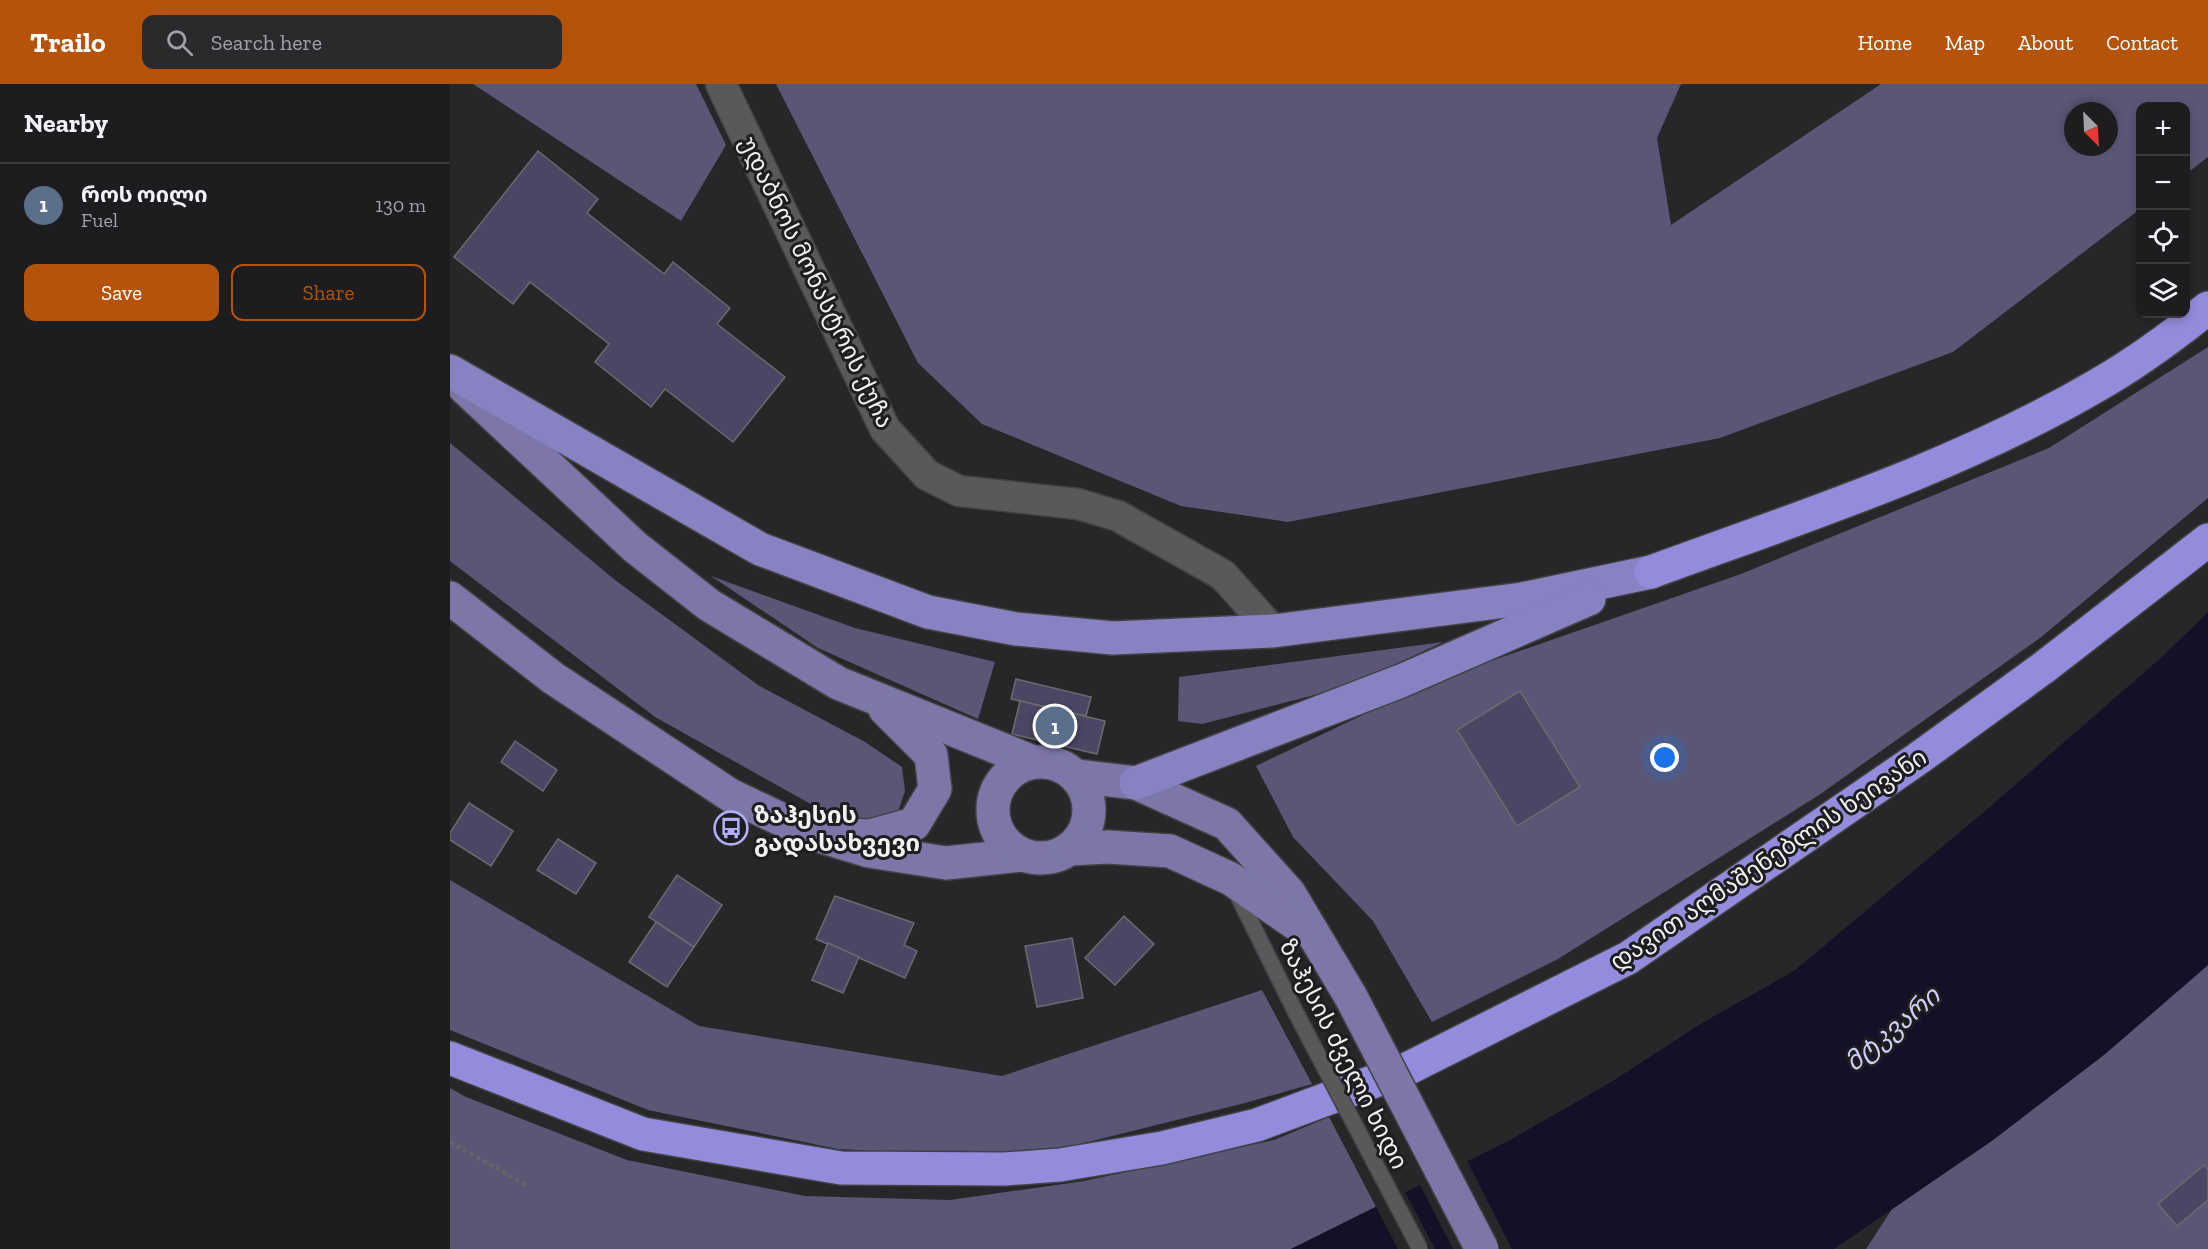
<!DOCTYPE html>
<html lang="en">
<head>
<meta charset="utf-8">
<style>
	body { margin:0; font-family:"Zilla Slab","Noto Sans Georgian",serif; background:#2a2a2d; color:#f1f3f6 }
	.controls { position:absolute; right:18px; top:18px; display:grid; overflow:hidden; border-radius:12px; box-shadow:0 3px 9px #0003 }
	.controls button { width:54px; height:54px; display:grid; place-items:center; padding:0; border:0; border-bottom:2px solid #3b3b3e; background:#1d1d20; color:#f1f3f6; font:30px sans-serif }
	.compass { position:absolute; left:1614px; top:18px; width:54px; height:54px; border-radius:50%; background:#1d1d20; box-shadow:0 3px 9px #0003; rotate:156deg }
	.you { position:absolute; left:1215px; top:674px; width:21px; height:21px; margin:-15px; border:4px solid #fff; border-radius:50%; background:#1a73e8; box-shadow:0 0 0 9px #1a73e833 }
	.badge { display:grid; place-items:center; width:39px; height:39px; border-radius:50%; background:#b45309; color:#fff; font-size:20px; font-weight:700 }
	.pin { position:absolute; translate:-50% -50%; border:3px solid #fff; box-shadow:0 2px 6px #0006 }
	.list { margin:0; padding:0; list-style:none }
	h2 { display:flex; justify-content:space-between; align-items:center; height:78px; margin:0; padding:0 24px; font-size:26px }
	h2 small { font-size:20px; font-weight:400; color:#a0a2a5 }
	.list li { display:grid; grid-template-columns:39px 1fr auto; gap:18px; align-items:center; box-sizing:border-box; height:84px; padding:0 24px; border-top:2px solid #3b3b3e }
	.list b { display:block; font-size:22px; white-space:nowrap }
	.list p { margin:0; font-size:20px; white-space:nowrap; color:#a0a2a5 }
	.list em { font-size:20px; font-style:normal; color:#a0a2a5 }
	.actions { display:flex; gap:12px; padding:18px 24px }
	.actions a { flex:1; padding:14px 0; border:2px solid #b45309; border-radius:12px; text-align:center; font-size:21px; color:#b45309 }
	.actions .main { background:#b45309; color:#fff }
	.icon { flex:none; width:33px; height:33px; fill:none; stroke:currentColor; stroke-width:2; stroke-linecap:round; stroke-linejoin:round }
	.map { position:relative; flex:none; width:1758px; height:1165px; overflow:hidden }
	header { display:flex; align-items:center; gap:36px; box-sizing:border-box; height:84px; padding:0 30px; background:#b45309; color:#fff }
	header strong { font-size:28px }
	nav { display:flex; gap:33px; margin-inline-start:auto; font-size:21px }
	.search { width:420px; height:54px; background:#2a2a2d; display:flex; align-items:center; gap:15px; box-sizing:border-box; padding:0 21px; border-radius:12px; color:#a0a2a5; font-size:22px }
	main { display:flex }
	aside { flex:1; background:#1d1d20 }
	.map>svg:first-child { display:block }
	.forest { fill:#595775; fill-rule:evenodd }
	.water { fill:#131028 }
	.pier { fill:#27272a }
	.building { fill:#494764; stroke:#6b6b6e; stroke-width:1.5 }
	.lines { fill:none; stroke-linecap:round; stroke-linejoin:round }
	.service-casing { stroke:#424244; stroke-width:18 }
	.minor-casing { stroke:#424244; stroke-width:33 }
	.primary-casing { stroke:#424244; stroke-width:36 }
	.trunk-casing { stroke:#424244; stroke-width:36 }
	.motorway-casing { stroke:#424244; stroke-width:36 }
	.path { stroke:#656568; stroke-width:4; stroke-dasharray:4.5 3; stroke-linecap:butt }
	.service { stroke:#59595c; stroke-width:15 }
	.minor { stroke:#59595c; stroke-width:30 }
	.primary { stroke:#7c77a8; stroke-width:33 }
	.trunk { stroke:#8881c2; stroke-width:33 }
	.motorway { stroke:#938bdb; stroke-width:33 }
	.service-bridge-casing { stroke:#424244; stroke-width:18; stroke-linecap:butt }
	.primary-bridge-casing { stroke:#424244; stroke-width:36; stroke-linecap:butt }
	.service-bridge { stroke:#59595c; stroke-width:15 }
	.primary-bridge { stroke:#7c77a8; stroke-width:33 }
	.labels { text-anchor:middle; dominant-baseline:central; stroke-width:6; stroke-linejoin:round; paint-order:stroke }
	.street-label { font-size:24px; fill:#f1f1f3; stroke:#1e1e20 }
	.poi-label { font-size:24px; font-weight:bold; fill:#f1f1f3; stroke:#1e1e20; text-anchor:start }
	.water-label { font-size:26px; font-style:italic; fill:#cfcdf9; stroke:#1e1e20 }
</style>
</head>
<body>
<header>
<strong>Trailo</strong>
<div class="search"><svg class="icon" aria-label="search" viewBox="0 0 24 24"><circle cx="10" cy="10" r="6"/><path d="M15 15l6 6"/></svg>Search here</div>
<nav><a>Home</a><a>Map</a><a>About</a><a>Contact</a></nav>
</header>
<main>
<aside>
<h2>Nearby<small></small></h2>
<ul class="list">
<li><span class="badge" style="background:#5c6f8a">1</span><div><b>როს ოილი</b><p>Fuel</p></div><em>130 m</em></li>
</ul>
<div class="actions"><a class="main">Save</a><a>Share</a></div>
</aside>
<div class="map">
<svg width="1758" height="1165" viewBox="0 0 1758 1165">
	<rect width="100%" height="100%" fill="#27272a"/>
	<g class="forest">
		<polygon points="23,0 246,0 276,61 231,137"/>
		<path d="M326,0H1231L1207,54L1221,141L1431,0H1758V73L1736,90V22H1690V125L1503,268L1270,354L838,438L731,422L532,340L468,279ZM1623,27H1659V63H1623Z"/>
		<polygon points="1758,263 1758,414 1590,554 1369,711 1108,875 982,938 923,837 843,753 806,682 986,596 1291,490 1599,364"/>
		<polygon points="0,359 165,496 308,601 415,658 452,683 455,707 447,731 424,738 391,737 205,633 0,477"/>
		<polygon points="261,492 405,544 545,578 528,635 368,564"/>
		<polygon points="993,558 899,602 752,640 728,637 729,593"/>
		<polygon points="0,796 249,942 552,992 812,906 862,1000 795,1019 618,1063 502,1071 388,1065 198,1026 0,946"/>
		<polygon points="1758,881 1758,1165 1416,1165 1442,1125 1543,1056 1655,970"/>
		<polygon points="0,1004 16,1013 177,1076 355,1112 500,1116 634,1097 824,1056 879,1033 926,1123 841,1165 0,1165"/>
	</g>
	<polygon class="water" points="1758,528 1758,881 1655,970 1543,1056 1384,1165 841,1165 1058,1057 1158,1000 1252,939 1344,887 1541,722 1713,572"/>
	<g class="pier">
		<polygon points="1016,1075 1062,1165 1003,1165 969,1099"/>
		<polygon points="954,1106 985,1165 948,1165 925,1121"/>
	</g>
	<g class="building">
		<polygon points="88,67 148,115 137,129 214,190 223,178 280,224 267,240 335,293 283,358 215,305 201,323 145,278 159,260 80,198 63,220 4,173"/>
		<polygon points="566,595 641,613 636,632 561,615"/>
		<polygon points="1070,607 1130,703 1067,742 1007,646"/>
		<polygon points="570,617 655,637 647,670 562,650"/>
		<polygon points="65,657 107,686 93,707 51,678"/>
		<polygon points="19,719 63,747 41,782 0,756 0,749"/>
		<polygon points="108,755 146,779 126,810 87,786"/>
		<polygon points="227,791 272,821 244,863 199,833"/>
		<polygon points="385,812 464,839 454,861 467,867 455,894 366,855"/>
		<polygon points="674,832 704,860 665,901 635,874"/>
		<polygon points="206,838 244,863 217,903 179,878"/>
		<polygon points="622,854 633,914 587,923 575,862"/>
		<polygon points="378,859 409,873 393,909 362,896"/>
		<polygon points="1754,1081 1758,1086 1758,1116 1727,1142 1708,1120"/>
	</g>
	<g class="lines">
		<defs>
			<polyline id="service" points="785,806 846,929"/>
			<polyline id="minor" points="271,0 435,345 477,391 509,407 628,420 668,432 773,491 823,547"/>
			<g id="primary">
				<polyline points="14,303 185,463 259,521 388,599 583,678"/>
				<polyline points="0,514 103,594 280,711 360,749 419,767 496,779 572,771"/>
				<circle cx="591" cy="726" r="48"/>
				<polyline points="626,692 686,699 777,740 839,809 901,913"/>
				<polyline points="396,751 420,752 464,740 485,705 481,671 435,625"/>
				<polyline points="619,765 658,763 720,767 781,795 855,846"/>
			</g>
			<g id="trunk">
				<polyline points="0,287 310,465 478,528 566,545 663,554 823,547 1072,515 1201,488"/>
				<polyline points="686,699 951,597 1139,515"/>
			</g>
			<g id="motorway">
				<path d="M1201,488C1351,433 1507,383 1646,302C1685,280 1723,252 1758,224"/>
				<polyline points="0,974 193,1050 391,1084 555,1085 610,1081 712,1064 807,1041 957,985 1178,874 1466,676 1593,584 1758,456"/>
			</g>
		</defs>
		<use href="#service" class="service-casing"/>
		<use href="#minor" class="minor-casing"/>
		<use href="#primary" class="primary-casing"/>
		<use href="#trunk" class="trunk-casing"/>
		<use href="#motorway" class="motorway-casing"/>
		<polyline class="path" points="0,1058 78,1102"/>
		<use href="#service" class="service"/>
		<use href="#minor" class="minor"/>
		<use href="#primary" class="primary"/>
		<use href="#trunk" class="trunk"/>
		<use href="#motorway" class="motorway"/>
		<defs>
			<polyline id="service-bridge" points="846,929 970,1165"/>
			<polyline id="primary-bridge" points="901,913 1032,1165"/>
		</defs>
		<use href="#service-bridge" class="service-bridge-casing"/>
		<use href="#primary-bridge" class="primary-bridge-casing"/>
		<use href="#service-bridge" class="service-bridge"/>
		<use href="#primary-bridge" class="primary-bridge"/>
	</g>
	<defs>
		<symbol id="bus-ring" viewBox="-11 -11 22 22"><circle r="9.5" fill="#1e1e20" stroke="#b3adf9" stroke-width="1.5"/><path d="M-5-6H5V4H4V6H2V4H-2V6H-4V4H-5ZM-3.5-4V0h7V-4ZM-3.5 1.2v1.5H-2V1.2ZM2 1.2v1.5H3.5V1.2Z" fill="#b3adf9"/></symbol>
	</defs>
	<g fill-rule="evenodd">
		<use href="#bus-ring" x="262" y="725" width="38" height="38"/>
	</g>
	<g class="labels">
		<g class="street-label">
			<text transform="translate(367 198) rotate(64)">უდაბნოს მონასტრის ქუჩა</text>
			<text transform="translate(1318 775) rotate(-34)">დავით აღმაშენებლის ხეივანი</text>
			<text transform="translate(894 970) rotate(63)">ზაჰესის ძველი ხიდი</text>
		</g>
		<g class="poi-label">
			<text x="304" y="730">ზაჰესის<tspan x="304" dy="28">გადასახვევი</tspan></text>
		</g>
		<g class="water-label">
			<text transform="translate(1442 945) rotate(-40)">მტკვარი</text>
		</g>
	</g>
</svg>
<div class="controls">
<button>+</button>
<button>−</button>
<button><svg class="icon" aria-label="locate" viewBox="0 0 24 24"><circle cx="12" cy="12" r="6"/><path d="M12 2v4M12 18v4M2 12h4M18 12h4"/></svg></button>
<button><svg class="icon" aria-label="layers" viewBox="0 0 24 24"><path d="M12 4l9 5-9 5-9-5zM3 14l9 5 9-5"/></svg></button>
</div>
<svg class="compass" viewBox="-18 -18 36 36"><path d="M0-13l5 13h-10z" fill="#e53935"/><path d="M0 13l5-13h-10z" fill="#a0a2a5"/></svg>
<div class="you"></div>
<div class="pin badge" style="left:605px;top:642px;background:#5c6f8a">1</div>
</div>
</main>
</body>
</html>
